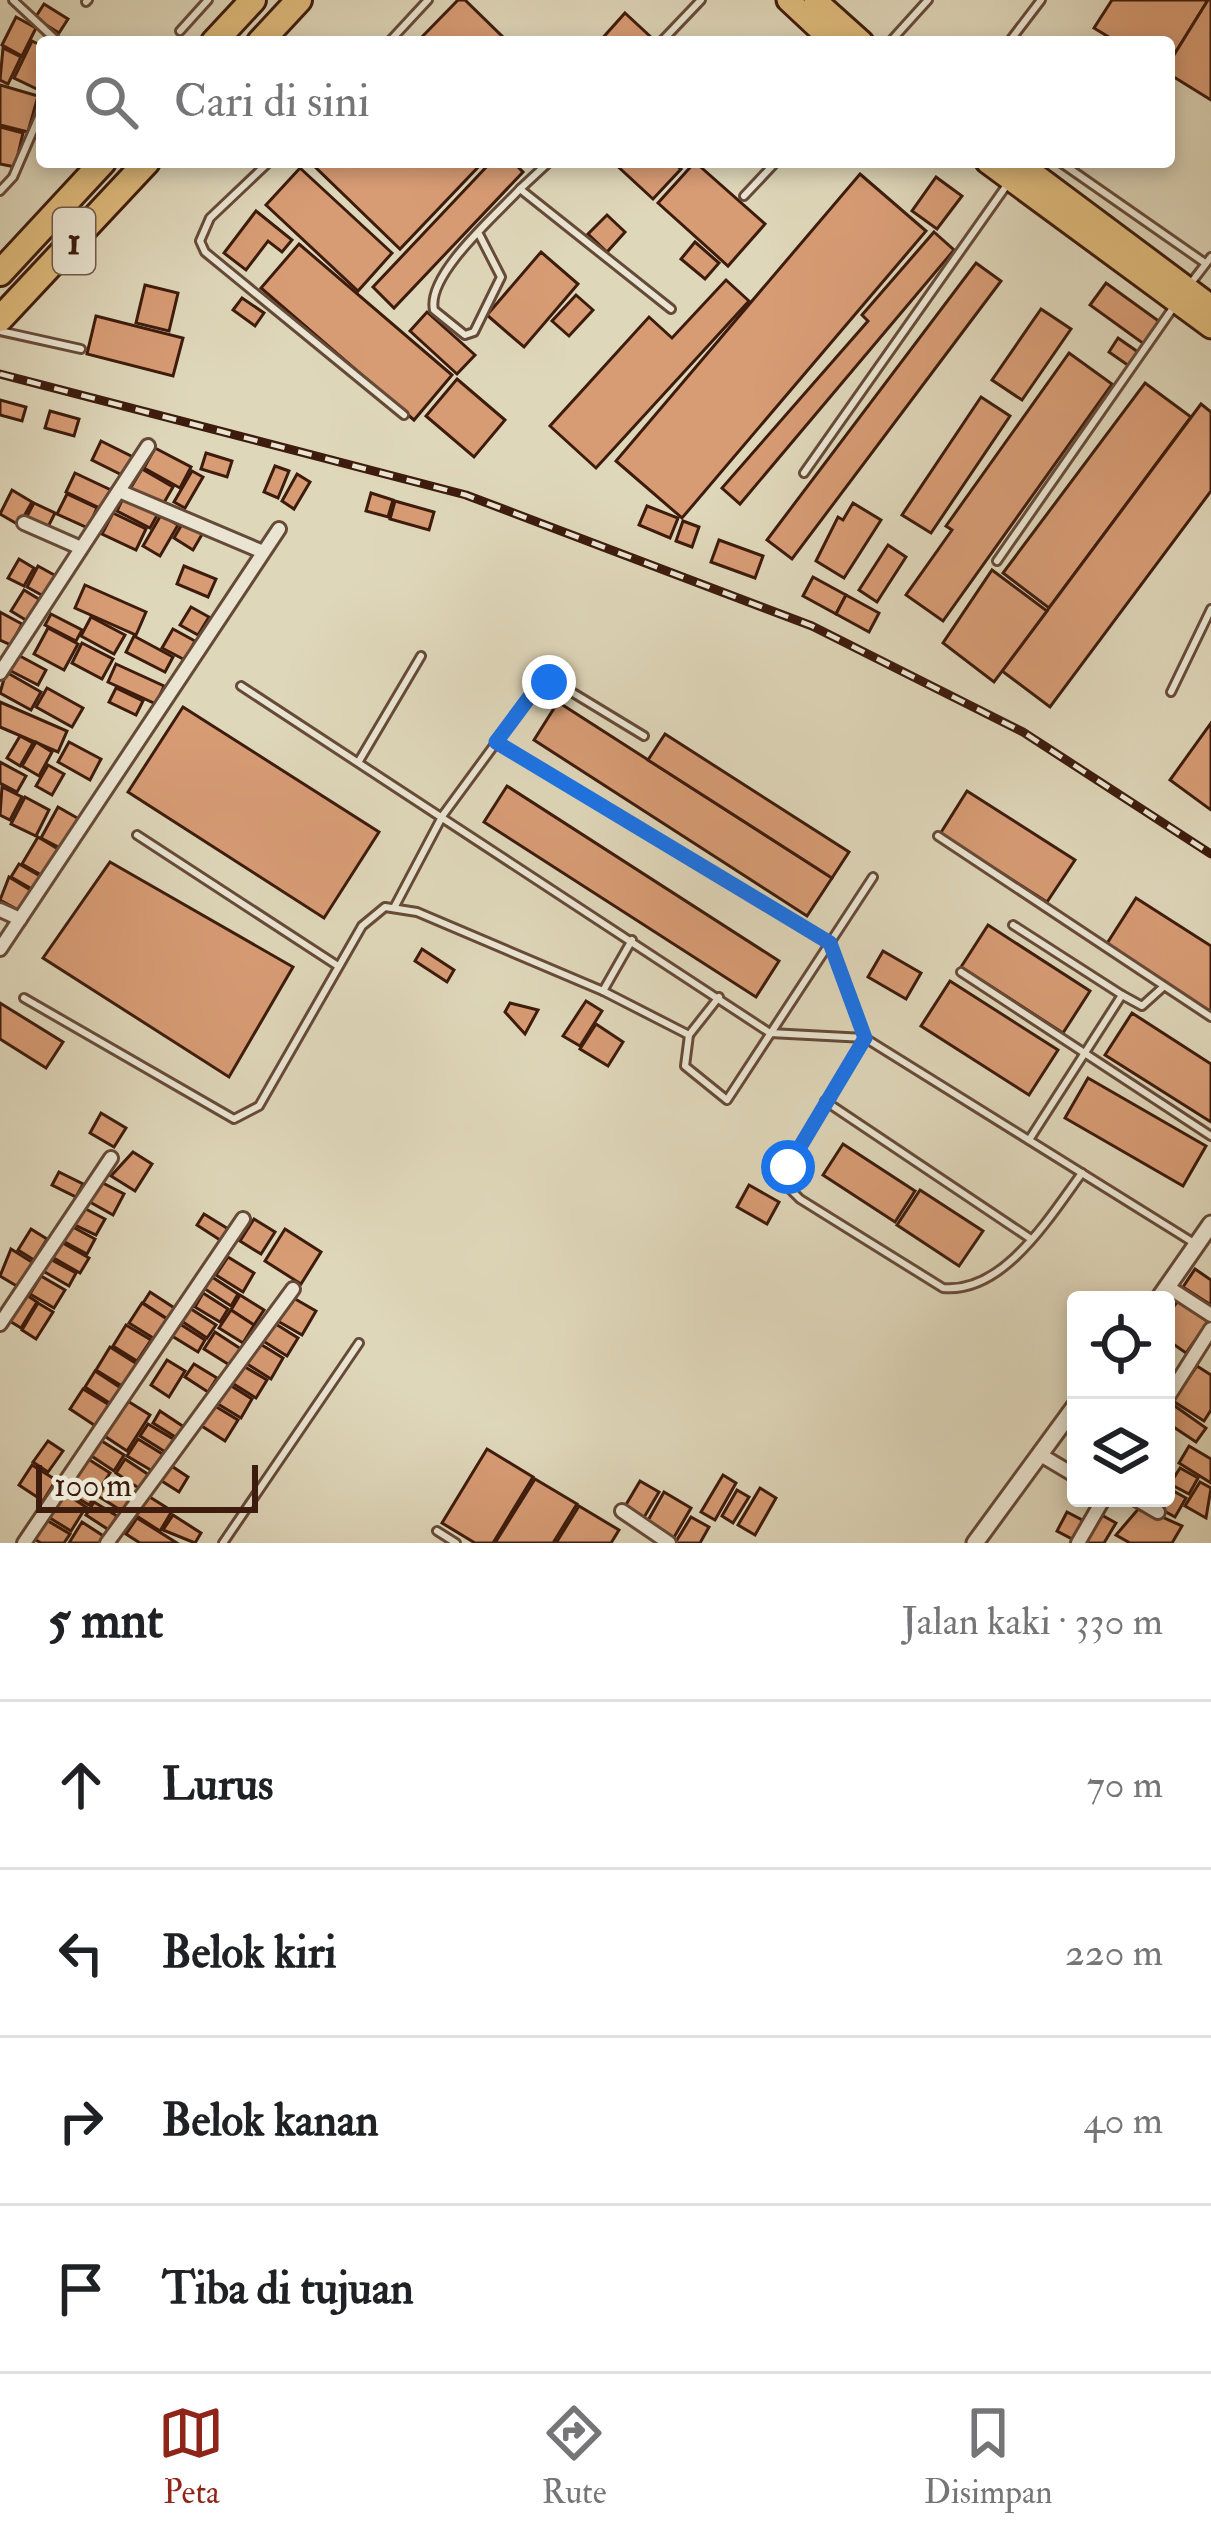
<!DOCTYPE html>
<html lang="id">
<head>
<meta charset="utf-8">
<style>
	body { margin:0; font-family:"IM FELL Double Pica",serif; background:#f6f6f6; color:#202124 }
	.controls { position:absolute; right:36px; bottom:36px; display:grid; overflow:hidden; border-radius:12px; box-shadow:0 6px 18px #0003 }
	.controls button { width:108px; height:108px; display:grid; place-items:center; padding:0; border:0; border-bottom:3px solid #e0e0e0; background:#fff; color:#202124; font:60px sans-serif }
	.scale { position:absolute; left:36px; bottom:30px; width:222px; box-sizing:border-box; padding-left:12px; border:6px solid #3d1b0d; border-top:0; font-size:33px; line-height:42px; white-space:nowrap; color:#3d1b0d; -webkit-text-stroke:9px #eae5d2; paint-order:stroke }
	.stop { position:absolute; width:36px; height:36px; margin:-27px; border:9px solid #1a73e8; border-radius:50%; background:#fff }
	.stop.end { background:#1a73e8; border-color:#fff; box-shadow:0 3px 12px #0008 }
	.list { margin:0; padding:0; list-style:none }
	h2 { display:flex; justify-content:space-between; align-items:center; height:156px; margin:0; padding:0 48px; font-size:51px }
	h2 small { font-size:39px; font-weight:400; color:#757577 }
	.list li { display:grid; grid-template-columns:78px 1fr auto; gap:36px; align-items:center; box-sizing:border-box; height:168px; padding:0 48px; border-top:3px solid #e0e0e0 }
	.list b { display:block; font-size:45px; white-space:nowrap }
	.list em { font-size:39px; font-style:normal; color:#757577 }
	.icon { flex:none; width:66px; height:66px; fill:none; stroke:currentColor; stroke-width:2; stroke-linecap:round; stroke-linejoin:round }
	.map { position:relative; flex:none; width:1211px; height:1543px; overflow:hidden }
	.search { position:absolute; background:#fff; box-shadow:0 6px 18px #0003; left:36px; right:36px; top:36px; height:132px; display:flex; align-items:center; gap:30px; box-sizing:border-box; padding:0 42px; border-radius:12px; color:#757577; font-size:45px }
	.sheet { height:828px; background:#fff }
	nav { display:flex; justify-content:space-around; align-items:center; box-sizing:border-box; height:168px; border-top:3px solid #e0e0e0; background:#fff; font-size:33px; color:#757577 }
	nav a { display:grid; justify-items:center; gap:6px }
	nav .on { color:#8f2418 }
	.map>svg:first-child { display:block }
	.building { fill:#d89c75; stroke:#3d1b0d; stroke-width:3 }
	.lines { fill:none; stroke-linecap:round; stroke-linejoin:round }
	.service-casing { stroke:#664a38; stroke-width:12 }
	.minor-casing { stroke:#664a38; stroke-width:18 }
	.tertiary-casing { stroke:#664a38; stroke-width:21 }
	.trunk-casing { stroke:#3d1b0d; stroke-width:27 }
	.motorway-casing { stroke:#3d1b0d; stroke-width:30 }
	.service { stroke:#eae5d2; stroke-width:6 }
	.minor { stroke:#eae5d2; stroke-width:12 }
	.tertiary { stroke:#eae5d2; stroke-width:15 }
	.trunk { stroke:#e0bc7d; stroke-width:21 }
	.motorway { stroke:#e0bc7d; stroke-width:24 }
	.rail-casing { stroke:#3d1b0d; stroke-width:9 }
	.rail { stroke:#eae5d2; stroke-width:4.5; stroke-dasharray:14; stroke-linecap:butt }
	.route { stroke:#1a73e8; stroke-width:15 }
	.labels { text-anchor:middle; dominant-baseline:central; stroke-width:9; stroke-linejoin:round; paint-order:stroke }
	.shield { fill:#eae5d2; stroke:#715848; stroke-width:3 }
	.shield-label { font-size:39px; font-weight:bold; fill:#3d1b0d }
</style>
</head>
<body>
<div class="map">
<svg width="1211" height="1543" viewBox="0 0 1211 1543">
	<rect width="100%" height="100%" fill="#dfd7ba"/>
	<filter id="stains"><feTurbulence type="fractalNoise" baseFrequency=".00167" numOctaves="4"/><feColorMatrix values="0 0 0 0 .2 0 0 0 0 .09 0 0 0 0 .02 0 0 0 .5 -.17"/></filter>
	<radialGradient id="worn" r=".72"><stop offset=".6" stop-color="#630" stop-opacity="0"/><stop offset="1" stop-color="#630" stop-opacity=".3"/></radialGradient>
	<g class="building">
		<polygon points="458,0 465,0 508,42 417,42"/>
		<polygon points="1112,0 1208,0 1169,63 1169,42 1117,42 1094,28"/>
		<polygon points="1208,0 1211,0 1211,100 1169,74 1169,63"/>
		<polygon points="44,4 68,19 59,33 35,18"/>
		<polygon points="625,13 653,39 650,42 599,42"/>
		<polygon points="16,17 36,28 22,56 2,45"/>
		<polygon points="32,41 42,46 41,91 14,78"/>
		<polygon points="3,48 21,57 8,84 0,80"/>
		<polygon points="0,85 38,96 28,132 0,125"/>
		<polygon points="0,127 23,133 15,167 0,164"/>
		<polygon points="310,162 483,162 400,249"/>
		<polygon points="491,162 513,162 523,172 394,308 373,287"/>
		<polygon points="613,162 673,162 681,169 653,199"/>
		<polygon points="695,162 765,224 728,266 658,203"/>
		<polygon points="300,168 392,253 358,291 266,205"/>
		<polygon points="860,174 926,231 682,518 616,461"/>
		<polygon points="936,177 962,196 937,229 912,211"/>
		<polygon points="256,211 292,240 282,252 268,241 246,270 224,253"/>
		<polygon points="607,215 625,232 607,252 588,234"/>
		<polygon points="934,232 954,250 740,504 722,488 868,321 862,315"/>
		<polygon points="695,242 719,263 705,279 681,259"/>
		<polygon points="299,244 452,375 414,420 261,288"/>
		<polygon points="541,252 578,284 524,347 487,315"/>
		<polygon points="976,263 1001,281 792,559 767,540"/>
		<polygon points="726,280 749,301 596,468 550,426 649,317 672,338"/>
		<polygon points="1106,283 1160,322 1144,344 1090,305"/>
		<polygon points="145,285 178,293 169,331 136,323"/>
		<polygon points="576,295 593,310 569,336 552,321"/>
		<polygon points="242,298 264,313 255,326 233,310"/>
		<polygon points="1041,309 1071,329 1022,400 992,380"/>
		<polygon points="427,312 475,355 457,374 410,331"/>
		<polygon points="96,316 183,338 173,376 87,354"/>
		<polygon points="1118,338 1138,352 1129,366 1109,352"/>
		<polygon points="1069,353 1112,384 943,621 906,595 952,530 946,526"/>
		<polygon points="457,379 505,420 474,457 426,416"/>
		<polygon points="1145,383 1191,417 1049,608 1003,573"/>
		<polygon points="981,397 1010,416 931,533 902,515"/>
		<polygon points="0,400 26,407 22,421 0,415"/>
		<polygon points="1201,404 1211,412 1211,491 1050,707 1002,671"/>
		<polygon points="50,411 79,419 74,436 45,428"/>
		<polygon points="101,441 135,458 126,477 92,460"/>
		<polygon points="155,448 191,467 180,488 144,468"/>
		<polygon points="206,453 232,461 227,477 201,469"/>
		<polygon points="275,466 289,471 278,498 264,492"/>
		<polygon points="142,469 173,487 162,506 130,489"/>
		<polygon points="192,471 203,477 185,508 174,502"/>
		<polygon points="75,473 113,491 104,510 66,492"/>
		<polygon points="297,474 310,482 294,509 282,501"/>
		<polygon points="12,490 32,502 19,525 0,514"/>
		<polygon points="371,493 393,500 388,517 366,511"/>
		<polygon points="67,494 97,508 88,528 57,514"/>
		<polygon points="125,494 159,512 150,528 117,511"/>
		<polygon points="395,501 434,512 429,530 390,519"/>
		<polygon points="34,503 55,513 46,531 25,520"/>
		<polygon points="853,503 881,520 844,578 816,561 838,517 843,520"/>
		<polygon points="647,506 678,518 670,538 639,525"/>
		<polygon points="113,513 146,529 136,550 102,534"/>
		<polygon points="161,515 178,525 160,556 143,546"/>
		<polygon points="185,519 204,531 193,550 174,538"/>
		<polygon points="683,521 699,527 692,547 676,541"/>
		<polygon points="719,540 763,556 755,578 711,562"/>
		<polygon points="888,545 906,557 877,602 859,590"/>
		<polygon points="19,559 34,568 24,586 8,578"/>
		<polygon points="38,566 58,577 47,598 27,587"/>
		<polygon points="184,566 216,579 208,597 177,584"/>
		<polygon points="992,570 1047,611 994,682 943,643"/>
		<polygon points="813,577 846,595 836,614 803,596"/>
		<polygon points="85,585 146,612 136,635 75,608"/>
		<polygon points="24,590 42,601 29,622 11,611"/>
		<polygon points="846,595 879,613 869,632 836,614"/>
		<polygon points="191,607 209,617 198,635 180,625"/>
		<polygon points="0,612 22,624 11,645 0,640"/>
		<polygon points="51,614 82,630 76,641 45,625"/>
		<polygon points="91,617 125,635 114,654 81,636"/>
		<polygon points="48,628 78,644 64,670 34,654"/>
		<polygon points="173,629 195,641 185,660 162,648"/>
		<polygon points="134,636 173,657 165,672 126,652"/>
		<polygon points="82,643 113,659 102,679 72,663"/>
		<polygon points="18,655 46,670 38,685 9,670"/>
		<polygon points="116,664 164,686 156,704 108,682"/>
		<polygon points="6,672 41,692 31,710 0,693"/>
		<polygon points="47,688 83,708 72,727 36,707"/>
		<polygon points="116,688 143,701 136,715 109,702"/>
		<polygon points="0,702 67,731 58,752 0,727"/>
		<polygon points="558,702 832,878 807,916 534,740"/>
		<polygon points="183,707 379,832 324,918 128,792"/>
		<polygon points="1211,723 1211,810 1170,780"/>
		<polygon points="665,734 849,852 832,878 648,760"/>
		<polygon points="20,736 33,743 20,766 7,758"/>
		<polygon points="36,742 52,752 39,776 22,766"/>
		<polygon points="69,742 101,759 90,780 58,762"/>
		<polygon points="0,762 26,776 17,792 0,783"/>
		<polygon points="48,765 64,774 52,795 36,786"/>
		<polygon points="507,786 779,961 756,997 484,822"/>
		<polygon points="2,787 22,797 10,820 0,815"/>
		<polygon points="967,791 1075,860 1047,902 940,834"/>
		<polygon points="25,797 49,810 36,836 11,824"/>
		<polygon points="58,807 79,819 62,849 41,838"/>
		<polygon points="38,837 58,849 43,876 22,864"/>
		<polygon points="110,862 293,967 229,1077 43,958"/>
		<polygon points="19,864 40,876 32,889 11,877"/>
		<polygon points="9,877 32,891 20,911 0,900"/>
		<polygon points="1136,898 1211,946 1211,1012 1106,945"/>
		<polygon points="988,925 1090,991 1063,1033 961,967"/>
		<polygon points="422,949 454,970 447,982 415,961"/>
		<polygon points="883,951 921,973 906,999 868,977"/>
		<polygon points="950,981 1058,1050 1029,1095 921,1026"/>
		<polygon points="586,1001 602,1011 580,1046 563,1036"/>
		<polygon points="0,1003 63,1042 46,1068 0,1039"/>
		<polygon points="510,1003 538,1010 525,1034 505,1012"/>
		<polygon points="1132,1013 1211,1064 1211,1122 1105,1055"/>
		<polygon points="596,1024 623,1042 608,1066 580,1049"/>
		<polygon points="1088,1078 1206,1146 1183,1186 1065,1118"/>
		<polygon points="101,1113 126,1128 114,1147 90,1133"/>
		<polygon points="843,1144 915,1191 895,1222 823,1175"/>
		<polygon points="133,1152 152,1164 135,1191 111,1176"/>
		<polygon points="59,1172 83,1184 76,1197 52,1185"/>
		<polygon points="99,1181 124,1194 113,1215 88,1201"/>
		<polygon points="749,1185 779,1202 767,1224 737,1207"/>
		<polygon points="920,1190 983,1231 959,1266 897,1225"/>
		<polygon points="82,1207 105,1219 96,1235 73,1224"/>
		<polygon points="204,1214 230,1230 223,1242 197,1225"/>
		<polygon points="254,1219 275,1232 261,1254 240,1241"/>
		<polygon points="71,1226 95,1239 87,1254 63,1241"/>
		<polygon points="31,1229 47,1239 34,1260 18,1250"/>
		<polygon points="285,1229 321,1252 301,1284 265,1261"/>
		<polygon points="61,1242 89,1258 80,1273 52,1257"/>
		<polygon points="11,1249 35,1264 20,1288 0,1276"/>
		<polygon points="228,1257 254,1273 243,1292 216,1275"/>
		<polygon points="50,1259 76,1273 69,1286 43,1271"/>
		<polygon points="1195,1269 1211,1280 1211,1305 1183,1287"/>
		<polygon points="209,1275 238,1294 231,1306 202,1287"/>
		<polygon points="41,1276 65,1290 54,1308 30,1294"/>
		<polygon points="150,1292 176,1309 169,1320 143,1303"/>
		<polygon points="203,1293 228,1309 220,1322 195,1307"/>
		<polygon points="25,1294 37,1302 21,1328 8,1320"/>
		<polygon points="240,1295 264,1310 254,1325 231,1310"/>
		<polygon points="290,1296 316,1311 302,1335 276,1320"/>
		<polygon points="1180,1298 1210,1319 1186,1353 1166,1339 1166,1317"/>
		<polygon points="38,1303 53,1312 36,1339 22,1330"/>
		<polygon points="142,1303 170,1321 158,1341 129,1323"/>
		<polygon points="188,1307 216,1325 207,1338 180,1320"/>
		<polygon points="231,1310 254,1325 243,1343 219,1328"/>
		<polygon points="271,1321 298,1338 287,1356 260,1339"/>
		<polygon points="180,1324 205,1340 198,1352 172,1336"/>
		<polygon points="126,1325 151,1340 137,1361 113,1346"/>
		<polygon points="215,1332 241,1349 231,1366 204,1349"/>
		<polygon points="257,1342 283,1358 271,1379 244,1362"/>
		<polygon points="110,1347 137,1364 122,1386 96,1370"/>
		<polygon points="167,1360 185,1371 169,1397 151,1385"/>
		<polygon points="194,1364 217,1378 208,1392 185,1377"/>
		<polygon points="240,1364 267,1380 256,1398 229,1381"/>
		<polygon points="1197,1366 1211,1375 1211,1410 1204,1421 1173,1401"/>
		<polygon points="95,1371 121,1388 111,1404 85,1387"/>
		<polygon points="225,1382 252,1399 241,1418 213,1401"/>
		<polygon points="83,1389 111,1406 97,1427 70,1409"/>
		<polygon points="126,1400 150,1415 127,1451 103,1435"/>
		<polygon points="210,1403 238,1420 225,1441 197,1423"/>
		<polygon points="1172,1404 1206,1428 1196,1442 1166,1422"/>
		<polygon points="160,1411 184,1427 177,1438 153,1423"/>
		<polygon points="148,1424 175,1440 167,1453 140,1436"/>
		<polygon points="97,1438 124,1455 114,1471 87,1453"/>
		<polygon points="138,1439 164,1455 154,1472 127,1456"/>
		<polygon points="48,1441 63,1451 48,1472 33,1462"/>
		<polygon points="1189,1446 1211,1459 1211,1483 1179,1463"/>
		<polygon points="487,1449 533,1477 493,1543 475,1543 442,1523"/>
		<polygon points="85,1457 110,1473 89,1505 64,1490"/>
		<polygon points="125,1459 149,1475 140,1489 116,1473"/>
		<polygon points="167,1463 188,1477 179,1492 157,1478"/>
		<polygon points="32,1465 56,1480 43,1501 19,1485"/>
		<polygon points="1180,1468 1198,1478 1189,1494 1170,1484"/>
		<polygon points="723,1475 736,1483 715,1520 701,1512"/>
		<polygon points="109,1479 133,1494 122,1511 98,1496"/>
		<polygon points="535,1479 577,1504 553,1543 495,1543"/>
		<polygon points="640,1481 659,1492 643,1519 624,1508"/>
		<polygon points="1200,1482 1211,1488 1206,1518 1185,1506"/>
		<polygon points="760,1488 776,1498 755,1535 738,1525"/>
		<polygon points="1168,1488 1186,1498 1175,1517 1157,1507"/>
		<polygon points="60,1490 86,1507 71,1531 45,1515"/>
		<polygon points="737,1490 749,1497 733,1523 722,1516"/>
		<polygon points="664,1492 691,1508 673,1539 646,1524"/>
		<polygon points="145,1494 172,1511 160,1531 132,1513"/>
		<polygon points="94,1502 117,1516 109,1530 86,1515"/>
		<polygon points="579,1506 619,1530 611,1543 556,1543"/>
		<polygon points="1140,1507 1182,1526 1172,1543 1130,1543 1116,1535"/>
		<polygon points="1067,1512 1084,1521 1074,1540 1057,1531"/>
		<polygon points="1098,1513 1116,1523 1104,1543 1081,1543"/>
		<polygon points="173,1515 201,1533 195,1543 163,1530"/>
		<polygon points="691,1517 709,1527 700,1543 675,1543"/>
		<polygon points="43,1518 70,1534 64,1543 41,1543 31,1537"/>
		<polygon points="137,1518 177,1543 140,1543 126,1534"/>
		<polygon points="82,1522 105,1537 101,1543 69,1543"/>
	</g>
	<g class="lines">
		<defs>
			<g id="service">
				<polyline points="13,0 58,42"/>
				<polyline points="86,2 88,0"/>
				<polyline points="180,31 208,0"/>
				<polyline points="389,42 428,0"/>
				<polyline points="661,42 701,0"/>
				<polyline points="890,42 928,0"/>
				<polyline points="1009,42 1041,0"/>
				<polyline points="269,162 210,218 200,241 205,252 404,415"/>
				<polyline points="549,162 520,189 671,309"/>
				<polyline points="1060,162 1205,263"/>
				<polyline points="0,191 13,177 42,110"/>
				<polyline points="744,196 776,162"/>
				<path d="M479,234L501,277L474,332L465,335L434,310C426,275 496,215 520,189"/>
				<polyline points="1191,283 1211,257"/>
				<polyline points="0,331 81,349"/>
				<polyline points="804,473 1009,182"/>
				<polyline points="997,561 1173,308"/>
				<polyline points="241,686 770,1033 865,1038 1194,1243"/>
				<polyline points="1171,692 1211,609"/>
				<path d="M496,742L830,943L865,1038L787,1167L789,1188L800,1199L943,1288C1003,1294 1049,1218 1082,1173"/>
				<polyline points="359,761 421,656"/>
				<polyline points="137,835 338,966"/>
				<polyline points="938,836 1211,1017"/>
				<polyline points="395,906 443,815 537,687 560,685 644,736"/>
				<polyline points="1013,925 1122,995 1029,1140"/>
				<polyline points="961,972 1211,1136"/>
				<polyline points="603,991 689,1035 719,997"/>
				<polyline points="1122,995 1142,1006 1162,988"/>
				<polyline points="24,998 234,1119 259,1106 362,926 385,907 417,912 603,991 632,940"/>
				<polyline points="689,1035 685,1066 727,1100 873,877"/>
				<polyline points="825,1101 1031,1239"/>
				<polyline points="437,1531 456,1543"/>
				<polyline points="223,1543 359,1343"/>
			</g>
			<g id="minor">
				<polyline points="119,491 263,552"/>
				<polyline points="24,523 81,548"/>
				<polyline points="0,673 148,446"/>
				<polyline points="0,910 20,919"/>
				<polyline points="0,949 279,529"/>
				<polyline points="1168,1287 1211,1315"/>
				<polyline points="0,1324 111,1158"/>
				<polyline points="1166,1400 1211,1329"/>
				<polyline points="1039,1454 1076,1476"/>
				<polyline points="1134,1498 1158,1512"/>
				<polyline points="622,1511 669,1543"/>
				<polyline points="24,1543 243,1219"/>
				<polyline points="107,1543 293,1289"/>
				<polyline points="1078,1543 1104,1498"/>
			</g>
			<g id="tertiary">
				<polyline points="1158,1300 1211,1224"/>
				<polyline points="975,1543 1076,1405"/>
			</g>
			<g id="trunk">
				<polyline points="788,0 833,42"/>
				<polyline points="815,0 862,42"/>
				<polyline points="987,162 1211,327"/>
				<polyline points="1018,162 1211,306"/>
			</g>
			<g id="motorway">
				<polyline points="214,42 253,0"/>
				<polyline points="260,42 299,0"/>
				<polyline points="0,273 103,162"/>
				<polyline points="0,319 147,162"/>
			</g>
		</defs>
		<use href="#service" class="service-casing"/>
		<use href="#minor" class="minor-casing"/>
		<use href="#tertiary" class="tertiary-casing"/>
		<use href="#trunk" class="trunk-casing"/>
		<use href="#motorway" class="motorway-casing"/>
		<use href="#service" class="service"/>
		<use href="#minor" class="minor"/>
		<use href="#tertiary" class="tertiary"/>
		<use href="#trunk" class="trunk"/>
		<use href="#motorway" class="motorway"/>
		<defs>
			<polyline id="rail" points="0,374 466,495 812,626 1023,732 1211,854"/>
		</defs>
		<use href="#rail" class="rail-casing"/>
		<use href="#rail" class="rail"/>
	</g>
	<g class="lines">
		<polyline class="route" points="549,682 537,687 496,742 830,943 865,1038 788,1167"/>
	</g>
	<g class="labels">
		<rect class="shield" x="53" y="208" width="42" height="66" rx="9"/>
		<g class="shield-label">
			<text x="74" y="241">1</text>
		</g>
	</g>
	<rect width="100%" height="100%" filter="url(#stains)"/>
	<rect width="100%" height="100%" fill="url(#worn)"/>
</svg>
<div class="controls">
<button><svg class="icon" aria-label="locate" viewBox="0 0 24 24"><circle cx="12" cy="12" r="6"/><path d="M12 2v4M12 18v4M2 12h4M18 12h4"/></svg></button>
<button><svg class="icon" aria-label="layers" viewBox="0 0 24 24"><path d="M12 4l9 5-9 5-9-5zM3 14l9 5 9-5"/></svg></button>
</div>
<div class="scale">100 m</div>
<div class="stop" style="left:788px;top:1167px"></div>
<div class="stop end" style="left:549px;top:682px"></div>
<div class="search"><svg class="icon" aria-label="search" viewBox="0 0 24 24"><circle cx="10" cy="10" r="6"/><path d="M15 15l6 6"/></svg>Cari di sini</div>
</div>
<section class="sheet">
<h2>5 mnt<small>Jalan kaki · 330 m</small></h2>
<ul class="list">
<li><svg class="icon" aria-label="ahead" viewBox="0 0 24 24"><path d="M12 20V5M6 11l6-6 6 6"/></svg><div><b>Lurus</b></div><em>70 m</em></li>
<li><svg class="icon" aria-label="left" viewBox="0 0 24 24"><path d="M17 20v-9H6M10 6l-5 5 5 5"/></svg><div><b>Belok kiri</b></div><em>220 m</em></li>
<li><svg class="icon" aria-label="right" viewBox="0 0 24 24"><path d="M7 20v-9h11M14 6l5 5-5 5"/></svg><div><b>Belok kanan</b></div><em>40 m</em></li>
<li><svg class="icon" aria-label="arrive" viewBox="0 0 24 24"><path d="M6 21V4h12l-3 4 3 4H6"/></svg><div><b>Tiba di tujuan</b></div></li>
</ul>
</section>
<nav>
<a class="on"><svg class="icon" aria-label="map" viewBox="0 0 24 24"><path d="M3 6l6-2 6 2 6-2v14l-6 2-6-2-6 2zM9 4v14M15 6v14"/></svg>Peta</a>
<a><svg class="icon" aria-label="directions" viewBox="0 0 24 24"><path d="M12 3l9 9-9 9-9-9zM9 14v-3h6M13 9l2 2-2 2"/></svg>Rute</a>
<a><svg class="icon" aria-label="saved" viewBox="0 0 24 24"><path d="M7 4h10v16l-5-4-5 4z"/></svg>Disimpan</a>
</nav>
</body>
</html>
